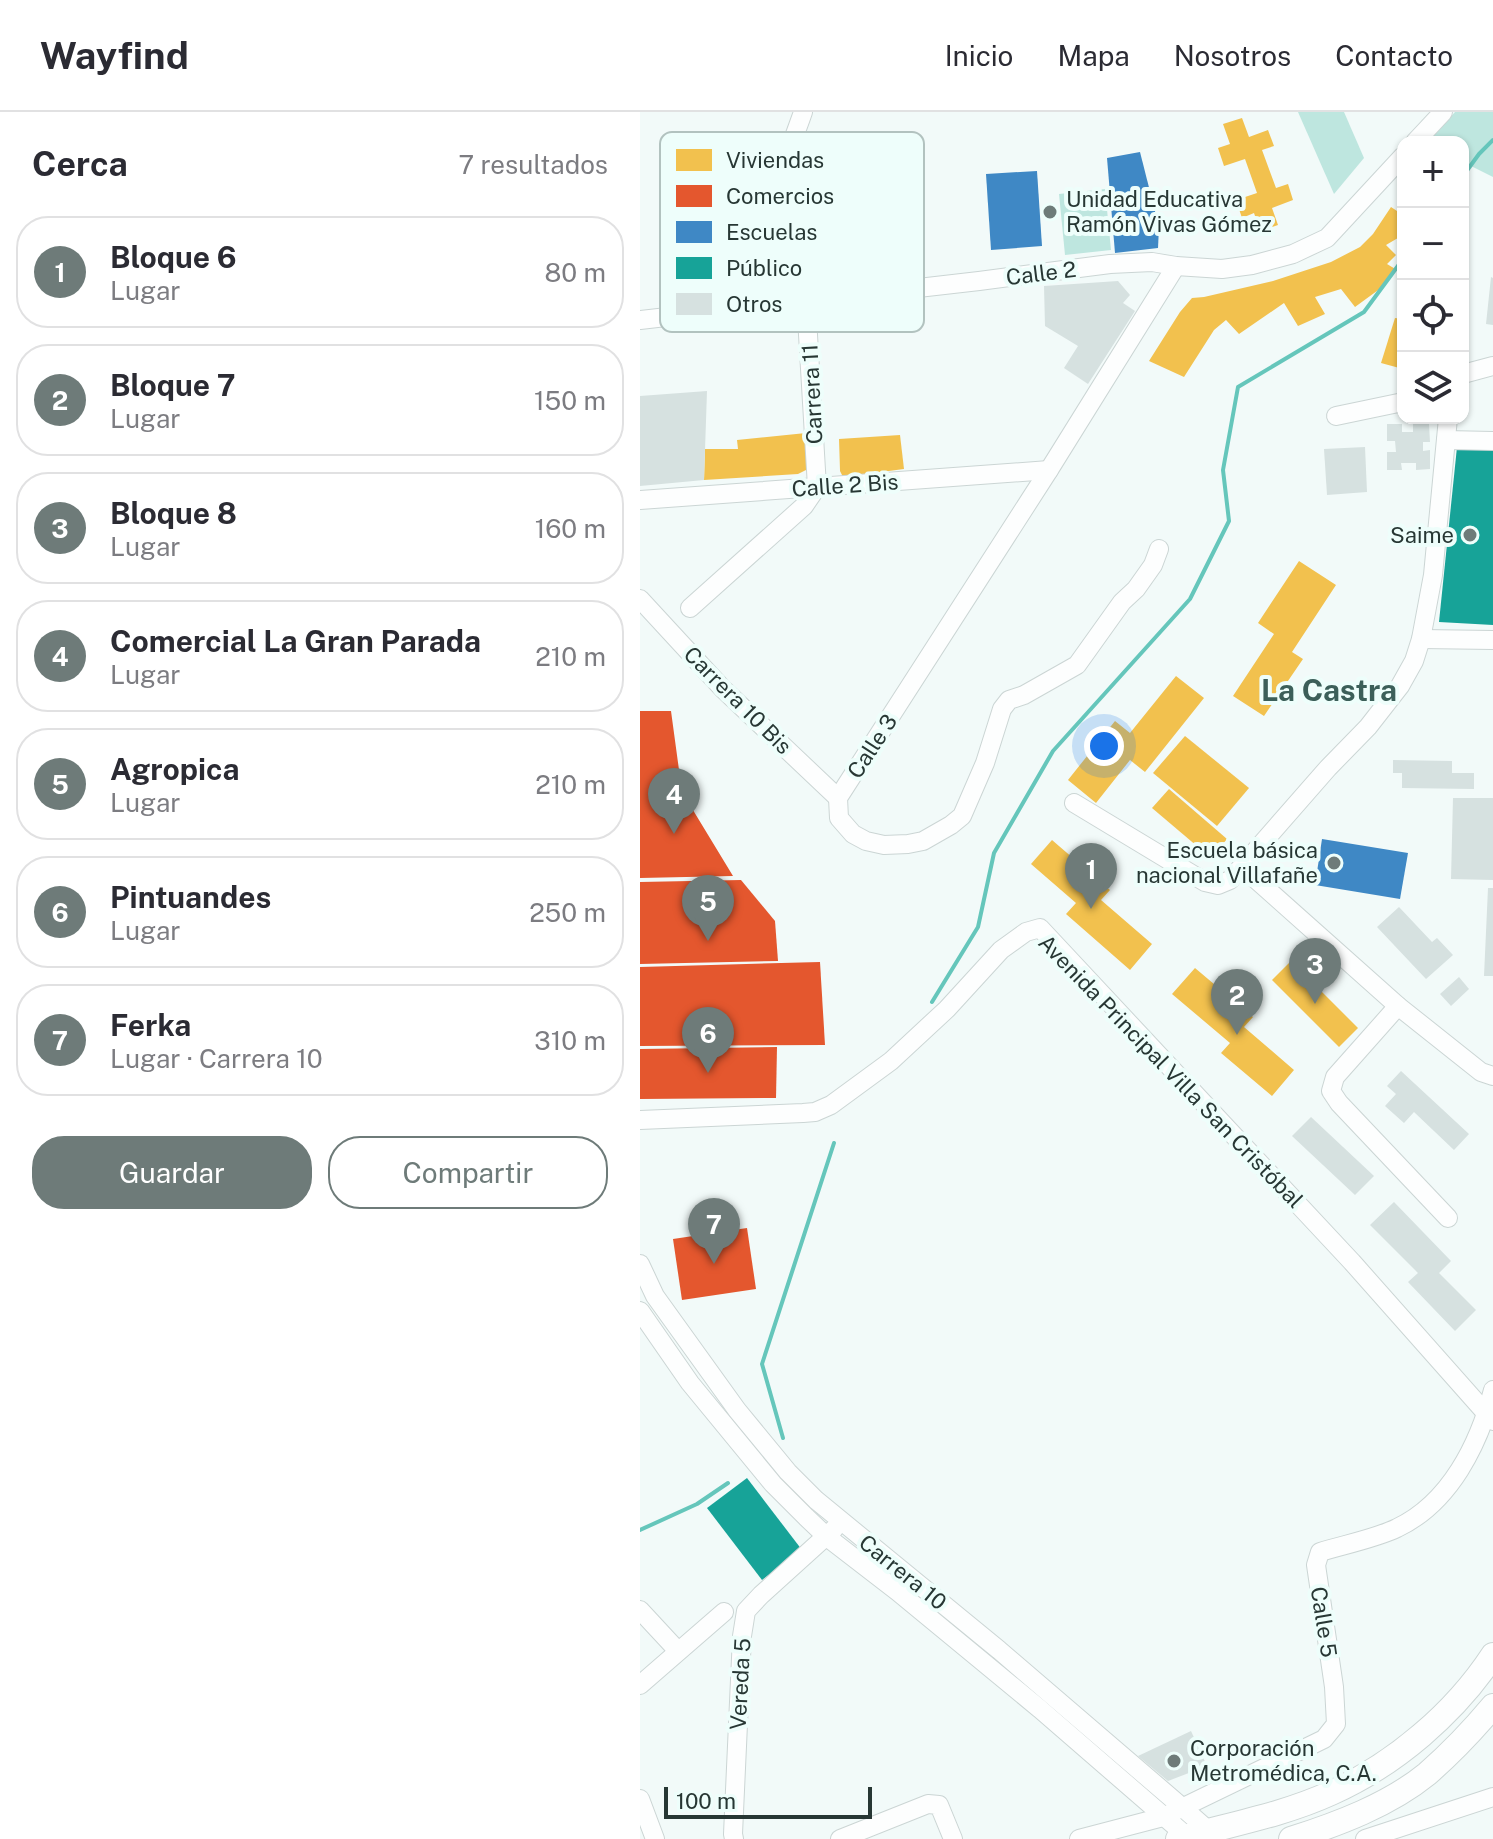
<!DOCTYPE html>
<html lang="es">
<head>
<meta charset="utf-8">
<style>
	body { margin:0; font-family:"Public Sans",sans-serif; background:#f2f2f3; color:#2b2b33 }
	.controls { position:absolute; right:24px; top:24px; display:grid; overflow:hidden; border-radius:16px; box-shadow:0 2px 6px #0004 }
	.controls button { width:72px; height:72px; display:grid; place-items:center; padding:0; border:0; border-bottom:2px solid #e1e1e2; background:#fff; color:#2b2b33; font:40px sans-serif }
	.scale { position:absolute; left:24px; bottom:20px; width:208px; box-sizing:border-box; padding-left:8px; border:4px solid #273734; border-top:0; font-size:22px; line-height:28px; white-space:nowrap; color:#273734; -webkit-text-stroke:6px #eefefb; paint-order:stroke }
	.you { position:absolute; left:464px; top:634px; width:28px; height:28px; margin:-20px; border:6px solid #fff; border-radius:50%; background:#1a73e8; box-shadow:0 0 0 12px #1a73e833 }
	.badge { display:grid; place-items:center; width:52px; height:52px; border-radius:50%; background:#6e7b79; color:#fff; font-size:26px; font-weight:700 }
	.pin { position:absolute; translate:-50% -66px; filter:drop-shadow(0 2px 4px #0008) }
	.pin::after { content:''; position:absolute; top:42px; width:28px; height:24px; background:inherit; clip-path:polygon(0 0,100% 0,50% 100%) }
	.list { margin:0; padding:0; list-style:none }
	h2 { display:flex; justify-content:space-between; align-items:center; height:104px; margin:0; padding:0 32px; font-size:34px }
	h2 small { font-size:26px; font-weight:400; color:#7c7c81 }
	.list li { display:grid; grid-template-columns:52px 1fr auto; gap:24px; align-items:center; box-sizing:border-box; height:112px; margin:0 16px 16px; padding:0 16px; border:2px solid #e1e1e2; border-radius:32px }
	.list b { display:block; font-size:30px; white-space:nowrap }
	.list p { margin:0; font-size:26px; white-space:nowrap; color:#7c7c81 }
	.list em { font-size:26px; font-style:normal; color:#7c7c81 }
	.actions { display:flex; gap:16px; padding:24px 32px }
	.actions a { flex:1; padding:18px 0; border:2px solid #6e7b79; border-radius:32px; text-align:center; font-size:28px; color:#6e7b79 }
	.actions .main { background:#6e7b79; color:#fff }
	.icon { flex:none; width:44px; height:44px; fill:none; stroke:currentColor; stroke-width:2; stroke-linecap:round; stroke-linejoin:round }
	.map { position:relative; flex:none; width:853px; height:1727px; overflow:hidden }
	header { display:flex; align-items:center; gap:48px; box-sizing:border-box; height:112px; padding:0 40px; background:#fff; border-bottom:2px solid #e1e1e2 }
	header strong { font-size:38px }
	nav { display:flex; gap:44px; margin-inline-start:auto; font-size:28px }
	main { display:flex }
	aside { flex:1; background:#fff }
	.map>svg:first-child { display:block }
	.green { fill:#bee6df }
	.homes { fill:#f2c14e }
	.shops { fill:#e4572e }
	.schools { fill:#3f88c5 }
	.public { fill:#17a398 }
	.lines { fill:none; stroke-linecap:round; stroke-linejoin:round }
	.stream { stroke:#65c6bb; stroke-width:4 }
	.building { fill:#d6e1e0 }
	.minor-casing { stroke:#cbd5d4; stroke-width:20 }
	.major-casing { stroke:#cbd5d4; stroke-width:26 }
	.minor { stroke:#fdfefe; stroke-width:18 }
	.major { stroke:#fdfefe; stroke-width:24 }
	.poi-dot { fill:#6e7b79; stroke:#eefefb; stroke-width:3 }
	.labels { text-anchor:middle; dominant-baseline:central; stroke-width:8; stroke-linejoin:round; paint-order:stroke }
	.poi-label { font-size:22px; fill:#273734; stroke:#eefefb; text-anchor:start }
	.street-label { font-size:22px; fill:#273734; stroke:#eefefb }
	.district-label { font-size:30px; font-weight:bold; fill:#3c5f59; stroke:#eefefb }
	.key { fill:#eefefb; stroke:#b2c2bf; stroke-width:2 }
	.key-label { font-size:22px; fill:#273734 }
</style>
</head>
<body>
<header>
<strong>Wayfind</strong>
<nav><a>Inicio</a><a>Mapa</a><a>Nosotros</a><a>Contacto</a></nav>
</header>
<main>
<aside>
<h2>Cerca<small>7 resultados</small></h2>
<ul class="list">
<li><span class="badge">1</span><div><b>Bloque 6</b><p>Lugar</p></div><em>80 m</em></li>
<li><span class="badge">2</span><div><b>Bloque 7</b><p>Lugar</p></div><em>150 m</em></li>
<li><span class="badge">3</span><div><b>Bloque 8</b><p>Lugar</p></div><em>160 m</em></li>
<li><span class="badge">4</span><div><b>Comercial La Gran Parada</b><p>Lugar</p></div><em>210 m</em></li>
<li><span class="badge">5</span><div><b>Agropica</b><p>Lugar</p></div><em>210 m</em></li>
<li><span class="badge">6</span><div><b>Pintuandes</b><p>Lugar</p></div><em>250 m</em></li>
<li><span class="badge">7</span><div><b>Ferka</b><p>Lugar · Carrera 10</p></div><em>310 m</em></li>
</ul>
<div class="actions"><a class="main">Guardar</a><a>Compartir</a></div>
</aside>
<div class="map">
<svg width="853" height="1727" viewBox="0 0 853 1727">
	<rect width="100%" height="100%" fill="#f2faf9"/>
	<g class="green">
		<polygon points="658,0 704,0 724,46 694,82"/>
		<polygon points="815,0 853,0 853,65 823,50 823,30 788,30"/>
		<polygon points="465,77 471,138 425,143 419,82"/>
	</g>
	<g class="homes">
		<polygon points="602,6 609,25 628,18 634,34 622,38 636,76 648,72 653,88 632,96 638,113 620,119 614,101 602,106 596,88 617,81 605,47 584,54 578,36 590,32 583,12"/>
		<polygon points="751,95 763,103 763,123 746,133 756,143 747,152 757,158 741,176 715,195 701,177 675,185 685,202 658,214 644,191 599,222 586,208 574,218 544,265 509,249 540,200 552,186 564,185 633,169 691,150 720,135 733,122"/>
		<polygon points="755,206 763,207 763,257 741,251"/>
		<polygon points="166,321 168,357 158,362 64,368 65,337 98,337 97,328"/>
		<polygon points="260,323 264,357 203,365 200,359 199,327"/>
		<polygon points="659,449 696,473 652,540 663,547 624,604 593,584 634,522 618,511"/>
		<polygon points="536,564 564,586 505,660 490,648 456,691 428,668 475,609 490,621"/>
		<polygon points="545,624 609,676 577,714 513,661"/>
		<polygon points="529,677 587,727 571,746 512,696"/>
		<polygon points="412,728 470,778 461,788 512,832 490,858 426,802 436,791 391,752"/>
		<polygon points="651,849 718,916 699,935 632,868"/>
		<polygon points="555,856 613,905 604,915 654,958 632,984 581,941 590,931 532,882"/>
	</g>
	<g class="shops">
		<polygon points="0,599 31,599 42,680 93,764 0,766"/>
		<polygon points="101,768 135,809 138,849 0,852 0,770"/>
		<polygon points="180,850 185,933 0,934 0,855"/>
		<polygon points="137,935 136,986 0,987 0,937"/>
		<polygon points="107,1116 116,1177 42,1188 33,1127"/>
	</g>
	<g class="schools">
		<polygon points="500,40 519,115 518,136 475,141 467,46"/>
		<polygon points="397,59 402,134 351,138 346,62"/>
		<polygon points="682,727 768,741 760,787 675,773"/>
	</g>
	<g class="public">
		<polygon points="817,335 853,337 853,513 799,510"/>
		<polygon points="107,1366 162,1438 122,1468 67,1396"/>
	</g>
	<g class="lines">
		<g class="stream">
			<polyline points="823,64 839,42 853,28"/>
			<polyline points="292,890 338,815 354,741 413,639 550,487 589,409 583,358 598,275 724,200 763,147"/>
			<polyline points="143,1326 122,1252 194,1031"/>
			<polyline points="0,1418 57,1392 88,1371"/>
		</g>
	</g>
	<g class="building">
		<polygon points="851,165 853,166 853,213 846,212"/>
		<polygon points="478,169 490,183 483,191 495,199 448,272 424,256 438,234 405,214 404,174"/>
		<polygon points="67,279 64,368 0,374 0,284"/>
		<polygon points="747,312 762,312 762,320 773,320 773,312 789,312 790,330 783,330 783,339 790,338 790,357 776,358 776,351 761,351 762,358 747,358 747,340 756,340 755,329 747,329"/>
		<polygon points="725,335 727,380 687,383 684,337"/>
		<polygon points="753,648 812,649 812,661 834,661 834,677 762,676 762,661 753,661"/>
		<polygon points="813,686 853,686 853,768 811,767"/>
		<polygon points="848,776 853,776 853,864 844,864"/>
		<polygon points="759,795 792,830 797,826 813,843 786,867 737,815"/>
		<polygon points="819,865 829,877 811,894 800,882"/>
		<polygon points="761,959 829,1022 814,1038 774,1000 764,1011 745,994 756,982 747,974"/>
		<polygon points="671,1005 734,1064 715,1083 652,1024"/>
		<polygon points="754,1090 811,1149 799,1161 836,1198 815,1219 768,1170 778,1161 730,1113"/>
		<polygon points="551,1619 567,1654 528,1669 498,1644"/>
	</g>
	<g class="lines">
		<defs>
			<g id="minor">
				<polyline points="775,30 803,0"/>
				<path d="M149,95C139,55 150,38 163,0"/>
				<polyline points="0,208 339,169 470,152 512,150 536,154 582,157 612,153 653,142 687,126 763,44"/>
				<polyline points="823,262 853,254"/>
				<polyline points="696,304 763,290"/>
				<polyline points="806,328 853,329"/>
				<polyline points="0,388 409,358"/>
				<polyline points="519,437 513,453 496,477 482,490 437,553 384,583 369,588 362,597 345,651 322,704 311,713 283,729 268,732 244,733 226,729 213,722 199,706 198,686 409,358 536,154"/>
				<polyline points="0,487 83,577 198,686"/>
				<polyline points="50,496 164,394 177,375 166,189"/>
				<polyline points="781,527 853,528"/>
				<polyline points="434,691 565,770 578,773 590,768 688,656 728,615 760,574 774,549 781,527 793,463 808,306"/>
				<polyline points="602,755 758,894 841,960 853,964"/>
				<polyline points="758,894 695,965 691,979 699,991 808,1106"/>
				<polyline points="0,1008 163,1001 175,1000 191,993 251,949 307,897 361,838 386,820 400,816 712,1150 853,1309"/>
				<polyline points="0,1152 15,1184 97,1298 148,1360 176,1388 359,1538 543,1696 569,1719 571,1727"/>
				<polyline points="0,1199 50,1271 133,1372 166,1405 187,1425 257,1479 400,1597 550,1727"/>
				<polyline points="0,1498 38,1539"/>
				<polyline points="0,1573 84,1500"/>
				<polyline points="0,1687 15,1727"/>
				<polyline points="94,1727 93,1722 102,1524 106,1499 121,1483 194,1417"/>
				<polyline points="200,1727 288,1692 299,1693 313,1727"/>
				<path d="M439,1727L523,1705L684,1627L696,1612L694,1575L676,1453L680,1440C703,1433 737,1426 757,1416C810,1391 839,1332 853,1278"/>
				<polyline points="725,1727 853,1685"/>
			</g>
			<g id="major">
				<path d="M538,1727C588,1713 643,1703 691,1681C754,1653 815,1601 853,1543"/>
				<path d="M651,1727C698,1712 749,1693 787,1662C811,1641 833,1618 853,1594"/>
			</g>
		</defs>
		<use href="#minor" class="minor-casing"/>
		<use href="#major" class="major-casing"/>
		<use href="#minor" class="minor"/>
		<use href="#major" class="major"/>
	</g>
	<g class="poi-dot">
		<circle cx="410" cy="100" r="8"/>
		<circle cx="830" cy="423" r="8"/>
		<circle cx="694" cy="751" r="8"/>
		<circle cx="534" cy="1649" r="8"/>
	</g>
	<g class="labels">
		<g class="poi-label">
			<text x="426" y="87">Unidad Educativa<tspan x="426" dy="25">Ramón Vivas Gómez</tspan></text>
			<text x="814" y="423" text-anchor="end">Saime</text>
			<text x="678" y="738" text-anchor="end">Escuela básica<tspan x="678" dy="25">nacional Villafañe</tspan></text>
			<text x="550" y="1636">Corporación<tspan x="550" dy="25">Metromédica, C.A.</tspan></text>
		</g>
		<g class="street-label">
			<text transform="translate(401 161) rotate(-7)">Calle 2</text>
			<text transform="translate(172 282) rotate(-93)">Carrera 11</text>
			<text transform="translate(205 373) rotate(-4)">Calle 2 Bis</text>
			<text transform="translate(98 588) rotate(45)">Carrera 10 Bis</text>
			<text transform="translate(232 634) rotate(-57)">Calle 3</text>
			<text transform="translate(531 959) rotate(46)">Avenida Principal Villa San Cristóbal</text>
			<text transform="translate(263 1460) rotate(39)">Carrera 10</text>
			<text transform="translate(684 1510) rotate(81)">Calle 5</text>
			<text transform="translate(100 1572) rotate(-87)">Vereda 5</text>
		</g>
		<g class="district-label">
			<text x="689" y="578">La Castra</text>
		</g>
	</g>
	<rect x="20" y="20" width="264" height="200" rx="12" class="key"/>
	<rect x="36" y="37" width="36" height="22" fill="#f2c14e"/>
	<rect x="36" y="73" width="36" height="22" fill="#e4572e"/>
	<rect x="36" y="109" width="36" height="22" fill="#3f88c5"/>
	<rect x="36" y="145" width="36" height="22" fill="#17a398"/>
	<rect x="36" y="181" width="36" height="22" fill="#d6e1e0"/>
	<g class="key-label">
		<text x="86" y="56">Viviendas</text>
		<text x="86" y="92">Comercios</text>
		<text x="86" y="128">Escuelas</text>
		<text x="86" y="164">Público</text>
		<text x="86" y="200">Otros</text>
	</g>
</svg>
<div class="controls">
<button>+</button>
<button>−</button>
<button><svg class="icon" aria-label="locate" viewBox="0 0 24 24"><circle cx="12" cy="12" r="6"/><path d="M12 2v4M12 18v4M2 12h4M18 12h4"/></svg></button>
<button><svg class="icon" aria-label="layers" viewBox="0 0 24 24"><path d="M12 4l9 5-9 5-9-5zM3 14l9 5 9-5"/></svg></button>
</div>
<div class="scale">100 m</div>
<div class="you"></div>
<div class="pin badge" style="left:451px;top:797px">1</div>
<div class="pin badge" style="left:597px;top:923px">2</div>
<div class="pin badge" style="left:675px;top:892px">3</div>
<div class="pin badge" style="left:34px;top:722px">4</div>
<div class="pin badge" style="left:68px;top:829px">5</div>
<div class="pin badge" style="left:68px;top:961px">6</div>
<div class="pin badge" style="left:74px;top:1152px">7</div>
</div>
</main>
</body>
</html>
